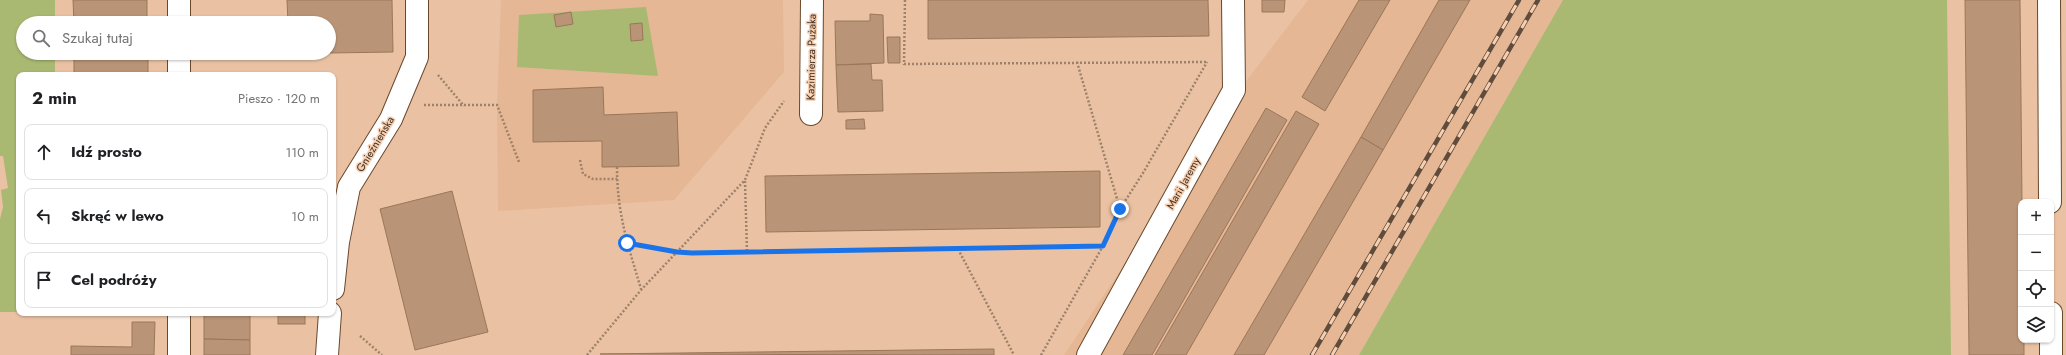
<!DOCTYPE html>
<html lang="pl">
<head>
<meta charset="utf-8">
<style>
	body { margin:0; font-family:Jost,sans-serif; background:#f6f6f6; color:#202124 }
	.controls { position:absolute; right:12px; bottom:12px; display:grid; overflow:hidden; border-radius:8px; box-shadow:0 1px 3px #0004 }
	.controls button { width:36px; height:36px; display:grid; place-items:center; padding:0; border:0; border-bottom:1px solid #e0e0e0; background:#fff; color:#202124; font:20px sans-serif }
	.stop { position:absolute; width:12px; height:12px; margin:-9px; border:3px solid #1a73e8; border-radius:50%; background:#fff }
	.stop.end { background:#1a73e8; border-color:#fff; box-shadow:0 1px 4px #0008 }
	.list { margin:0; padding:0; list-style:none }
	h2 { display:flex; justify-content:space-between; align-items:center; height:52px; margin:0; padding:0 16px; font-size:17px }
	h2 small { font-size:13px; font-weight:400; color:#757577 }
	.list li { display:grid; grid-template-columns:26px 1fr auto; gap:12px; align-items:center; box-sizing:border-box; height:56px; margin:0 8px 8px; padding:0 8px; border:1px solid #e0e0e0; border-radius:8px }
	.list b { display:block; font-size:15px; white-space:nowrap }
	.list em { font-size:13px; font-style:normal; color:#757577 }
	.icon { flex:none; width:22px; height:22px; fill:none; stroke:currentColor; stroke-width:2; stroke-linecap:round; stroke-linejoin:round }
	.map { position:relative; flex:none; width:2066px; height:355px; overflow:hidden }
	.search { position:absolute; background:#fff; box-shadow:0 1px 3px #0004; left:16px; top:16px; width:320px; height:44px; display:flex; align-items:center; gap:10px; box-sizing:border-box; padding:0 14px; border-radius:22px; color:#757577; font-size:15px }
	.panel { position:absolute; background:#fff; box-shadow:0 1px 3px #0004; left:16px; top:72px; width:320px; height:244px; border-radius:8px }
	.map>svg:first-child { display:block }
	.built { fill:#e5b794 }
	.green { fill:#a9b972 }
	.building { fill:#ba9476; stroke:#9b7659 }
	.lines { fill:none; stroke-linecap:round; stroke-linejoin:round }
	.street-casing { stroke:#69482c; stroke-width:24 }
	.path { stroke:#9e816a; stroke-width:2.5; stroke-dasharray:2 2; stroke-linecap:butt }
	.street { stroke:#fff; stroke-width:22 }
	.rail-casing { stroke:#604c3c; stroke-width:4.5 }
	.rail { stroke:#f7cfb0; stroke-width:3; stroke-dasharray:9; stroke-linecap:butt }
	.route { stroke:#1a73e8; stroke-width:5 }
	.labels { text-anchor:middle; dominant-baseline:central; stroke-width:3; stroke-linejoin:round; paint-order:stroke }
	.street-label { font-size:11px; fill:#413225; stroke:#f7cfb0 }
</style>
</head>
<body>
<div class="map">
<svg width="2066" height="355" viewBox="0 0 2066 355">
	<rect width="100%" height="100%" fill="#eac2a3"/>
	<g class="built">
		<polygon points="501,0 783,0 784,72 674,200 498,211 497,105"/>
		<polygon points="1308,0 1563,0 1359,355 1064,355 1247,80"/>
	</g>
	<g class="green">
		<polygon points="0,0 55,0 55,23 23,23 23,53 55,53 55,75 19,75 19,312 0,312 0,219 3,207 1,190 8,188 3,156 0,156"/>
		<polygon points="1563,0 1947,0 1951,355 1359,355"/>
		<polygon points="646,7 658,76 517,67 519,15"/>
	</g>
	<g class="building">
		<polygon points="73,0 147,0 147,23 74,23"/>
		<polygon points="287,0 392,0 393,52 329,53 329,23 288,23"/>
		<polygon points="928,0 1208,0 1209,36 928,39"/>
		<polygon points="1262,0 1285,0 1284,12 1262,12"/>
		<polygon points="1359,0 1390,0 1325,111 1302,97"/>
		<polygon points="1439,0 1470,0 1383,150 1361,137"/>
		<polygon points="1965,0 2020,0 2022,202 2021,340 2024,340 2024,355 1969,355"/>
		<polygon points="571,12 573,24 556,27 554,15"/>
		<polygon points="870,14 883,15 884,63 836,65 835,21 870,21"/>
		<polygon points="642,23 643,40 631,41 630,24"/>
		<polygon points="887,37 900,37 900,63 888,63"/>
		<rect x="74" y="53" width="74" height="22"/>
		<polygon points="871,64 872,80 882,80 883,111 838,112 836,65"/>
		<polygon points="603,87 604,115 677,112 679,166 602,167 602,141 533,142 533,90"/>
		<polygon points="1266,108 1287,120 1152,355 1123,355"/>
		<polygon points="1296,111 1319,124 1186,355 1155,355"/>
		<polygon points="864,119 865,129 846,129 846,120"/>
		<polygon points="1361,137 1383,150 1264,355 1234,355"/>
		<polygon points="1100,171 1100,227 766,232 765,176"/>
		<polygon points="452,191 488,332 415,350 380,209"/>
		<polygon points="204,313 250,313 250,340 204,339"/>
		<rect x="278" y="313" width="27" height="11"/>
		<polygon points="132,322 155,322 154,355 71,355 71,346 132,347"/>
		<polygon points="204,339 250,340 250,355 204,355"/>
		<polygon points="994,349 994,355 600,354"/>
	</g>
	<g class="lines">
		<defs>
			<g id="street">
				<polyline points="2049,0 2050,202"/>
				<polyline points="179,23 179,0"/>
				<polyline points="179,75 179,53"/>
				<polyline points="811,114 812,0"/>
				<polyline points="333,289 338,242 349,187 391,119 417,57 417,0"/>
				<polyline points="179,313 179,355"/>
				<polyline points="2051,313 2051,355"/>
				<polyline points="327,355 330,313"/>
				<polyline points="1088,355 1234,90 1233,0"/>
			</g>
		</defs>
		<use href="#street" class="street-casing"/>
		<g class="path">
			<polyline points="905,0 904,64 1207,62"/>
			<polyline points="1077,62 1120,209"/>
			<polyline points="438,75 464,106"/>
			<polyline points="424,105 497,105 519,162"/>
			<polyline points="580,160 583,174 593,179 617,179"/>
			<path d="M617,167C617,214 628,245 641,289"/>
			<polyline points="745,181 747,252"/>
			<polyline points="627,243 677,252 692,253 1103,246"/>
			<polyline points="958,249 1014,355"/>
			<polyline points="360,336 382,355"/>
			<polyline points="587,355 641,290 745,180 765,128 784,101"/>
			<polyline points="1041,355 1103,246 1120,209 1143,173 1207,62"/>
		</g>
		<use href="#street" class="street"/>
		<defs>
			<g id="rail">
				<polyline points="1312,355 1519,0"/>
				<polyline points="1332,355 1538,0"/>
			</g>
		</defs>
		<use href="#rail" class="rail-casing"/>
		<use href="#rail" class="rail"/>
	</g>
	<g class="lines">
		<polyline class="route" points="627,243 677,252 692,253 1103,246 1120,209"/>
	</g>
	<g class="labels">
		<g class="street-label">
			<text transform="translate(811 57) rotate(-89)">Kazimierza Pużaka</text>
			<text transform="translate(375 144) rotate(-59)">Gnieźnieńska</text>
			<text transform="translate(1183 183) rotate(-61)">Marii Jaremy</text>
		</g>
	</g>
</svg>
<div class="controls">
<button>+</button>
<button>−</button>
<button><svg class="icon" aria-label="locate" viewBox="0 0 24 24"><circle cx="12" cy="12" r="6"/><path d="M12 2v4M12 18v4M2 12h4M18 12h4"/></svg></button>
<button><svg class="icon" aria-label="layers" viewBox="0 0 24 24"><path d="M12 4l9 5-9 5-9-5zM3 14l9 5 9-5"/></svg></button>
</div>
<div class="stop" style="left:627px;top:243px"></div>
<div class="stop end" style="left:1120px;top:209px"></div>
<div class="search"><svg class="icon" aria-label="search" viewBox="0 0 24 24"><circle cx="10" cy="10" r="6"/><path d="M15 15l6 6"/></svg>Szukaj tutaj</div>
<section class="panel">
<h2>2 min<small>Pieszo · 120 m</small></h2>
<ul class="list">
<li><svg class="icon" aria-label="ahead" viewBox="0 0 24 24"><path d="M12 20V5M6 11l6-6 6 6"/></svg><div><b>Idź prosto</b></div><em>110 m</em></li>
<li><svg class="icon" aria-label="left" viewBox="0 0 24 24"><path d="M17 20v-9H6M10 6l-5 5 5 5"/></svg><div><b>Skręć w lewo</b></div><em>10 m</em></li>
<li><svg class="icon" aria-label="arrive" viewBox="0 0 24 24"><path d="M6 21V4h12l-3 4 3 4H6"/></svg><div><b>Cel podróży</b></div></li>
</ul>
</section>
</div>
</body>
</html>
